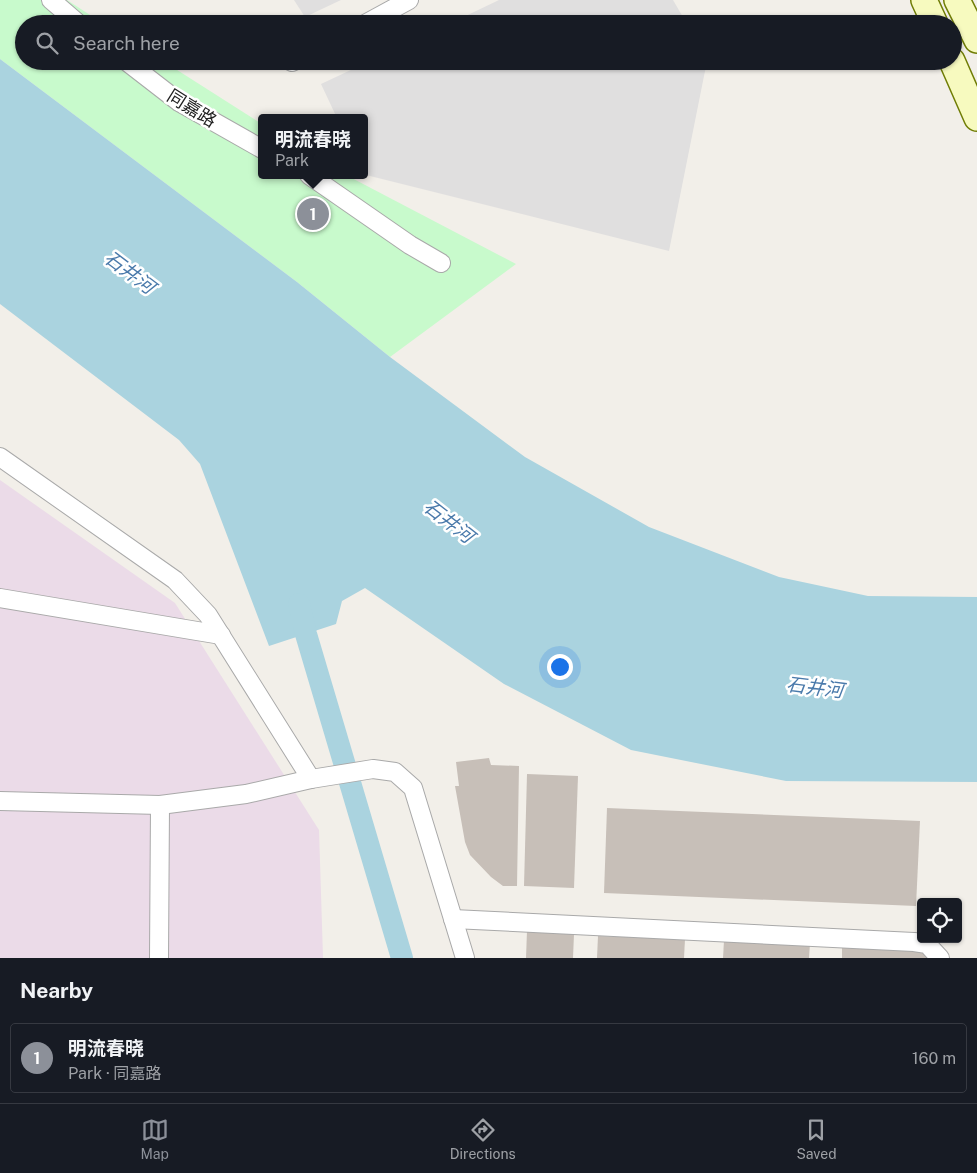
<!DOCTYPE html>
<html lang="en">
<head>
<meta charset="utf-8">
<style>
	body { margin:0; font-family:"Public Sans","Noto Sans SC",sans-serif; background:#20242c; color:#f1f3f6 }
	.controls { position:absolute; right:15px; bottom:15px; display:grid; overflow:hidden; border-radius:5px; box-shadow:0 1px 4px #0004 }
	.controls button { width:45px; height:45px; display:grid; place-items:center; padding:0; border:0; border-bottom:1px solid #363941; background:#171b24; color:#f1f3f6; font:25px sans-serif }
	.you { position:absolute; left:559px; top:666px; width:18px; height:18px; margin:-12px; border:4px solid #fff; border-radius:50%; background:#1a73e8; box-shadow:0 0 0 8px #1a73e833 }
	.badge { display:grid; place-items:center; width:32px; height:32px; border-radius:50%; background:#8c9099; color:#fff; font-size:16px; font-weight:700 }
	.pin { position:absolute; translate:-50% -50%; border:2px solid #fff; box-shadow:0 1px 5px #0006 }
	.popup { position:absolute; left:258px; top:114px; width:110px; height:65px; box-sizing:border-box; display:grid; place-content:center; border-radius:5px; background:#171b24; filter:drop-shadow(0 1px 4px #0005); font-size:16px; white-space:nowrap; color:#9ea1a6 }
	.popup b { font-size:19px; color:#f1f3f6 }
	.popup::after { content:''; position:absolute; left:50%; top:100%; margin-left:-10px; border:10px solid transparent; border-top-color:#171b24 }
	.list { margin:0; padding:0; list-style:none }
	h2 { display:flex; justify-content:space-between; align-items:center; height:65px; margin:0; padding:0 20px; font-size:21px }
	h2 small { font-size:16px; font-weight:400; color:#9ea1a6 }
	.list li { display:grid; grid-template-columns:32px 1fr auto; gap:15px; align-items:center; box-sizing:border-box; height:70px; margin:0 10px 10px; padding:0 10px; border:1px solid #363941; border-radius:5px }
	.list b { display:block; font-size:19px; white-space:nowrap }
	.list p { margin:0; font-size:16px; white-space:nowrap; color:#9ea1a6 }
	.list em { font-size:16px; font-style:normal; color:#9ea1a6 }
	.icon { flex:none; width:28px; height:28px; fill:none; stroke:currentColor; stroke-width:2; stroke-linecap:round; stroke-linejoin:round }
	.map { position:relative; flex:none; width:977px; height:958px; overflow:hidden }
	.search { position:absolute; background:#171b24; box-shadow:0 1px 4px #0004; left:15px; right:15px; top:15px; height:55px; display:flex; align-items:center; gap:12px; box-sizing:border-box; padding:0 18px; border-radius:28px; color:#9ea1a6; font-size:19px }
	.sheet { height:145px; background:#171b24 }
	nav { display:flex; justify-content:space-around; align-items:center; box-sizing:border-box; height:70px; border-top:1px solid #363941; background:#171b24; font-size:14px; color:#9ea1a6 }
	nav a { display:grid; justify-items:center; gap:2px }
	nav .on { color:#8c9099 }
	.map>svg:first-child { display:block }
	.residential { fill:#e0dfdf }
	.industrial { fill:#ebdbe8 }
	.park { fill:#c8facc }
	.water { fill:#aad3df }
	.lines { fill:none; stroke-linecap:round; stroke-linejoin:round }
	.canal { stroke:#aad3df; stroke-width:22 }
	.building { fill:#c7bfb8 }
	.street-casing { stroke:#a9a9a9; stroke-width:20 }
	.secondary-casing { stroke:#707d05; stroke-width:28 }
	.street { stroke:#fff; stroke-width:18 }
	.secondary { stroke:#f7fabf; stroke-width:25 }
	.labels { text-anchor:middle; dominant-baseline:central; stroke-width:5; stroke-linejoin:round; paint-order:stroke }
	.street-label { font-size:18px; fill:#222; stroke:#fff }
	.water-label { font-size:19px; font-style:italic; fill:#4a7aab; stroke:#fff }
</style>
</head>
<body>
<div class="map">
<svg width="977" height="958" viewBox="0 0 977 958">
	<rect width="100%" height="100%" fill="#f2efe9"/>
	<g class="residential">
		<polygon points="294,0 341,0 305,17"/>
		<polygon points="499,0 673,0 687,24 449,24"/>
		<polygon points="370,61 707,61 669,251 366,175 364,118 337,118 321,84"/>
	</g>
	<polygon class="industrial" points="0,480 175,603 319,830 323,958 0,958"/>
	<polygon class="park" points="0,0 67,0 104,24 24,24 24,61 163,61 262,124 262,175 346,175 516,264 390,357 297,282 0,59"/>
	<polygon class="water" points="0,59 297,282 390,357 525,457 649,527 779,577 868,596 977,597 977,782 786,781 631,750 504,684 365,588 342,601 336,624 269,646 200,464 179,440 0,304"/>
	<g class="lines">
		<polyline class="canal" points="299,604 306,634 402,958"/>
	</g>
	<g class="building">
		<polygon points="489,758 491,765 519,766 517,886 503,886 491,877 470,855 465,842 455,786 459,786 456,762"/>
		<polygon points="527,774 578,776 574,888 524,886"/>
		<polygon points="607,808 920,821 916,906 604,893"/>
		<polygon points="527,931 574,934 573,958 526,958"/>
		<polygon points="598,936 685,939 684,958 597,958"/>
		<polygon points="724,941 810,943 809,958 723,958"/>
		<polygon points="842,947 927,948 927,958 842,958"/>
	</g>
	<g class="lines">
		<defs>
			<g id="street">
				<polyline points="51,0 79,24"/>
				<polyline points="365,24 409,0"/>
				<polyline points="126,61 179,102 262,149"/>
				<polyline points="292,62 294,61"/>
				<polyline points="309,175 410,245 441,263"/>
				<polyline points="0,457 175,580 208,615 311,779"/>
				<polyline points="0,598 221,635"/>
				<polyline points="0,801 160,805 246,794 311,779 373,769 395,772 413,788 465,958"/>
				<polyline points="453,919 914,942 927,944 940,958"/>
				<polyline points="159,958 160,805"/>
			</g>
			<g id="secondary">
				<polyline points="924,0 935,24"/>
				<polyline points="957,0 977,40"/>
				<polyline points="952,61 977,118"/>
			</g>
		</defs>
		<use href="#street" class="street-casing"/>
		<use href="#secondary" class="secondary-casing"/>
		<use href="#street" class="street"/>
		<use href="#secondary" class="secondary"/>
	</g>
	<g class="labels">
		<g class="street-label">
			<text transform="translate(192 108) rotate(32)">同嘉路</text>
		</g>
		<g class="water-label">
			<text transform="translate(130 272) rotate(37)">石井河</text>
			<text transform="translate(449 521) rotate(38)">石井河</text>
			<text transform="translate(815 687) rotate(7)">石井河</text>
		</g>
	</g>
</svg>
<div class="controls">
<button><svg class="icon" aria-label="locate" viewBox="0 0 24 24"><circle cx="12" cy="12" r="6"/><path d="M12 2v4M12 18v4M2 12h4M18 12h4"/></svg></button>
</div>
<div class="you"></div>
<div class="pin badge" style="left:313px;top:214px">1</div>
<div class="popup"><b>明流春晓</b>Park</div>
<div class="search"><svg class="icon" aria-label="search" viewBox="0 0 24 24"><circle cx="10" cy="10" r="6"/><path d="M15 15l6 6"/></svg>Search here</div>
</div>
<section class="sheet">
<h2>Nearby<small></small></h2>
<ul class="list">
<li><span class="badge">1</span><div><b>明流春晓</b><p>Park · 同嘉路</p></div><em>160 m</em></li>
</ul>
</section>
<nav>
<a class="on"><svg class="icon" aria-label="map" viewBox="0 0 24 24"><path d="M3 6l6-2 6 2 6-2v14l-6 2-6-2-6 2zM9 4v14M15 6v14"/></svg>Map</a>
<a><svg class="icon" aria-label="directions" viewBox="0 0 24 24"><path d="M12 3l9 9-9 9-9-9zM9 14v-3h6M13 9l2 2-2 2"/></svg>Directions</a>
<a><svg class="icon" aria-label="saved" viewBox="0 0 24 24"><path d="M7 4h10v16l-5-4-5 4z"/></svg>Saved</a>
</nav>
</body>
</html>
